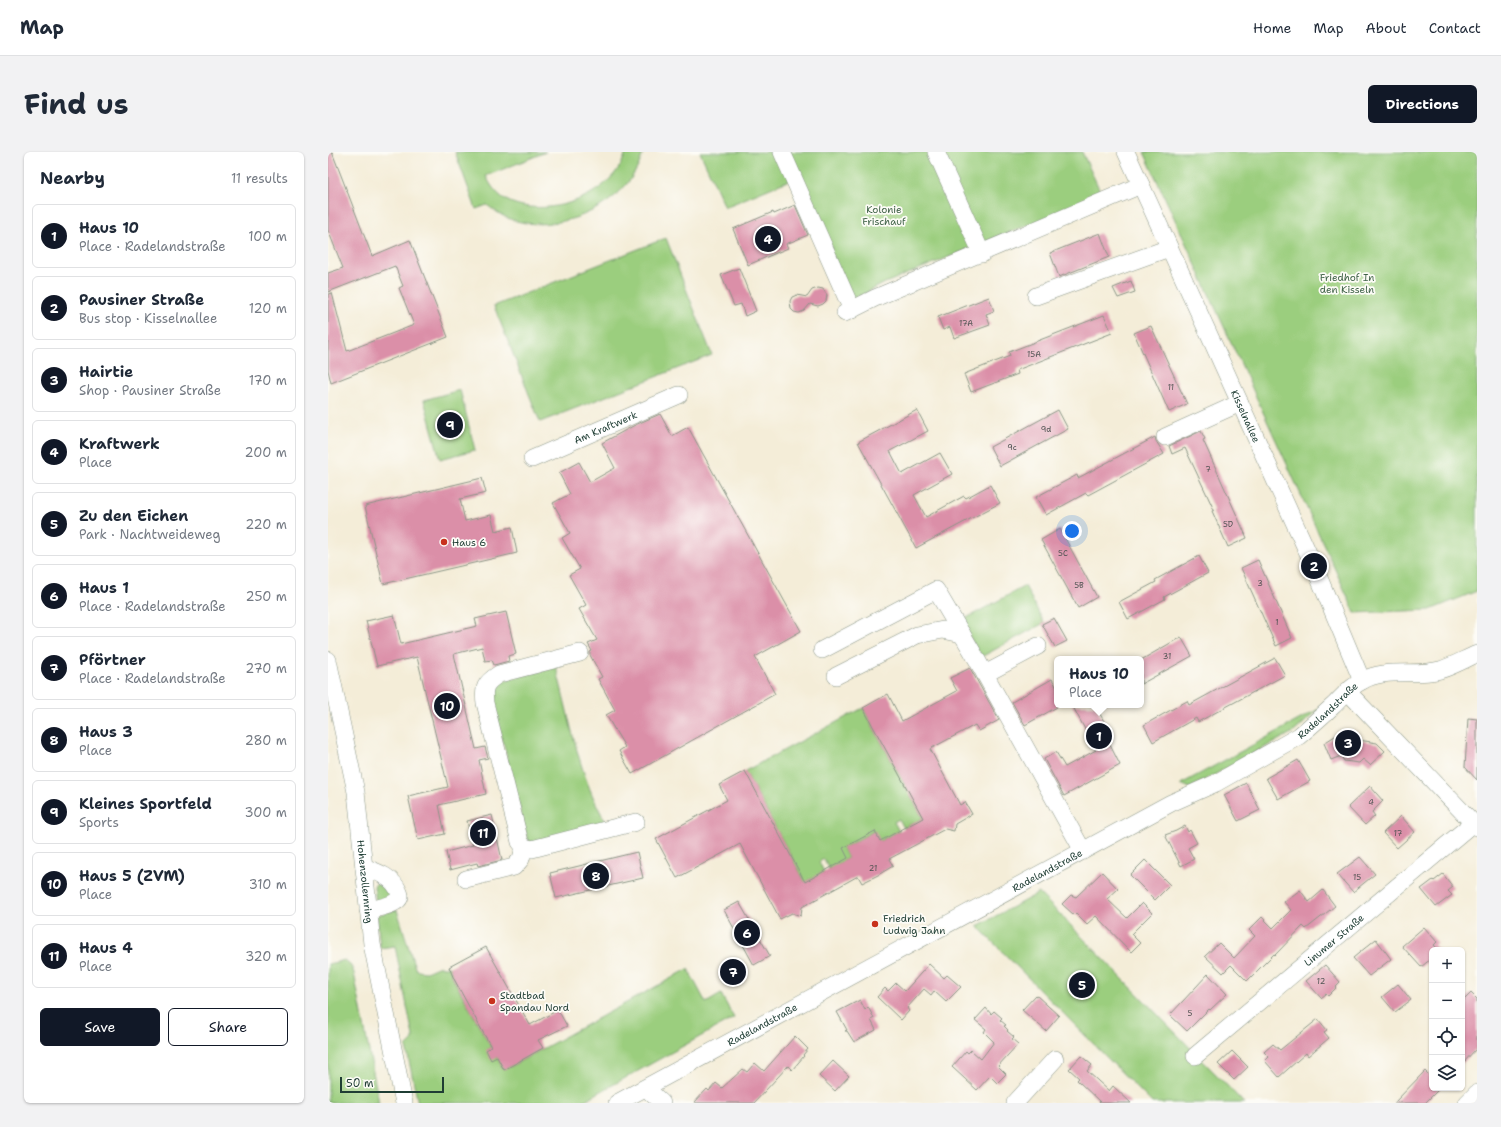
<!DOCTYPE html>
<html lang="en">
<head>
<meta charset="utf-8">
<style>
	body { margin:0; font-family:"Shantell Sans",sans-serif; background:#f2f2f3; color:#1f2937 }
	.controls { position:absolute; right:12px; bottom:12px; display:grid; overflow:hidden; border-radius:6px; box-shadow:0 1px 3px #0004 }
	.controls button { width:36px; height:36px; display:grid; place-items:center; padding:0; border:0; border-bottom:1px solid #e0e1e3; background:#fff; color:#1f2937; font:20px sans-serif }
	.scale { position:absolute; left:12px; bottom:10px; width:104px; box-sizing:border-box; padding-left:4px; border:2px solid #1f3d34; border-top:0; font-size:11px; line-height:14px; white-space:nowrap; color:#1f3d34; -webkit-text-stroke:3px #fdfcf7; paint-order:stroke }
	.you { position:absolute; left:744px; top:379px; width:14px; height:14px; margin:-10px; border:3px solid #fff; border-radius:50%; background:#1a73e8; box-shadow:0 0 0 6px #1a73e833 }
	.badge { display:grid; place-items:center; width:26px; height:26px; border-radius:50%; background:#111827; color:#fff; font-size:13px; font-weight:700 }
	.pin { position:absolute; translate:-50% -50%; border:2px solid #fff; box-shadow:0 1px 4px #0006 }
	.popup { position:absolute; left:726px; top:504px; width:90px; height:52px; box-sizing:border-box; display:grid; place-content:center; border-radius:6px; background:#fff; filter:drop-shadow(0 1px 3px #0005); font-size:13px; white-space:nowrap; color:#747a83 }
	.popup b { font-size:15px; color:#1f2937 }
	.popup::after { content:''; position:absolute; left:50%; top:100%; margin-left:-8px; border:8px solid transparent; border-top-color:#fff }
	.list { margin:0; padding:0; list-style:none }
	h2 { display:flex; justify-content:space-between; align-items:center; height:52px; margin:0; padding:0 16px; font-size:17px }
	h2 small { font-size:13px; font-weight:400; color:#747a83 }
	.list li { display:grid; grid-template-columns:26px 1fr auto; gap:12px; align-items:center; box-sizing:border-box; height:64px; margin:0 8px 8px; padding:0 8px; border:1px solid #e0e1e3; border-radius:6px }
	.list b { display:block; font-size:15px; white-space:nowrap }
	.list p { margin:0; font-size:13px; white-space:nowrap; color:#747a83 }
	.list em { font-size:13px; font-style:normal; color:#747a83 }
	.actions { display:flex; gap:8px; padding:12px 16px }
	.actions a { flex:1; padding:9px 0; border:1px solid #111827; border-radius:6px; text-align:center; font-size:14px; color:#111827 }
	.actions .main { background:#111827; color:#fff }
	.icon { flex:none; width:22px; height:22px; fill:none; stroke:currentColor; stroke-width:2; stroke-linecap:round; stroke-linejoin:round }
	.map { position:relative; flex:none; width:1149px; height:951px; overflow:hidden; border-radius:6px }
	header { display:flex; align-items:center; gap:24px; box-sizing:border-box; height:56px; padding:0 20px; background:#fff; border-bottom:1px solid #e0e1e3 }
	header strong { font-size:19px }
	nav { display:flex; gap:22px; margin-inline-start:auto; font-size:14px }
	.intro { display:flex; align-items:center; justify-content:space-between; box-sizing:border-box; height:96px; padding:0 24px }
	h1 { margin:0; font-size:28px }
	.button { padding:10px 18px; border-radius:6px; background:#111827; color:#fff; font-size:14px; font-weight:700 }
	main { display:flex; gap:24px; padding:0 24px }
	aside { flex:1; background:#fff; border-radius:6px; box-shadow:0 1px 3px #0004 }
	.map>svg:first-child { display:block }
	.green { fill:#9bce7e; stroke:#5d8659 }
	.building { fill:#db8fa8 }
	.lines { fill:none; stroke-linecap:round; stroke-linejoin:round }
	.minor-casing { stroke:#8a9586; stroke-width:18 }
	.minor { stroke:#fff; stroke-width:17 }
	.poi-dot { fill:#c8321e; stroke:#fdfcf7; stroke-width:1.5 }
	.labels { text-anchor:middle; dominant-baseline:central; stroke-width:3.5; stroke-linejoin:round; paint-order:stroke }
	.number-label { font-size:8px; fill:#4e5251 }
	.park-label { font-size:10px; fill:#3e6146; stroke:#fdfcf7 }
	.street-label { font-size:10px; fill:#1f3d34; stroke:#fdfcf7 }
	.poi-label { font-size:10px; fill:#1f3d34; stroke:#fdfcf7; text-anchor:start }
</style>
</head>
<body>
<header>
<strong>Map</strong>
<nav><a>Home</a><a>Map</a><a>About</a><a>Contact</a></nav>
</header>
<div class="intro"><h1>Find us</h1><a class="button">Directions</a></div>
<main>
<aside>
<h2>Nearby<small>11 results</small></h2>
<ul class="list">
<li><span class="badge">1</span><div><b>Haus 10</b><p>Place · Radelandstraße</p></div><em>100 m</em></li>
<li><span class="badge">2</span><div><b>Pausiner Straße</b><p>Bus stop · Kisselnallee</p></div><em>120 m</em></li>
<li><span class="badge">3</span><div><b>Hairtie</b><p>Shop · Pausiner Straße</p></div><em>170 m</em></li>
<li><span class="badge">4</span><div><b>Kraftwerk</b><p>Place</p></div><em>200 m</em></li>
<li><span class="badge">5</span><div><b>Zu den Eichen</b><p>Park · Nachtweideweg</p></div><em>220 m</em></li>
<li><span class="badge">6</span><div><b>Haus 1</b><p>Place · Radelandstraße</p></div><em>250 m</em></li>
<li><span class="badge">7</span><div><b>Pförtner</b><p>Place · Radelandstraße</p></div><em>270 m</em></li>
<li><span class="badge">8</span><div><b>Haus 3</b><p>Place</p></div><em>280 m</em></li>
<li><span class="badge">9</span><div><b>Kleines Sportfeld</b><p>Sports</p></div><em>300 m</em></li>
<li><span class="badge">10</span><div><b>Haus 5 (ZVM)</b><p>Place</p></div><em>310 m</em></li>
<li><span class="badge">11</span><div><b>Haus 4</b><p>Place</p></div><em>320 m</em></li>
</ul>
<div class="actions"><a class="main">Save</a><a>Share</a></div>
</aside>
<div class="map">
<svg width="1149" height="951" viewBox="0 0 1149 951">
	<rect width="100%" height="100%" fill="#fdfcf7"/>
	<filter id="ink" filterUnits="userSpaceOnUse"><feTurbulence type="fractalNoise" baseFrequency=".025" numOctaves="2"/><feDisplacementMap in="SourceGraphic" scale="8" xChannelSelector="R" yChannelSelector="G"/><feConvolveMatrix kernelMatrix="1 2 1 2 8 2 1 2 1" color-interpolation-filters="sRGB"/></filter>
	<filter id="wash" filterUnits="userSpaceOnUse"><feTurbulence type="fractalNoise" baseFrequency=".012" numOctaves="4" result="noise"/><feDisplacementMap in="SourceGraphic" scale="16" xChannelSelector="R" yChannelSelector="G"/><feGaussianBlur stdDeviation="0.9" result="paint"/><feColorMatrix in="noise" values="0 0 0 0 0 0 0 0 0 0 0 0 0 0 0 0 0 1.4 0 .05"/><feComposite in="paint" operator="in"/></filter>
	<g filter="url(#wash)">
		<rect width="100%" height="100%" fill="#f4edd8"/>
		<g class="green">
			<path d="M127,0H218L158,24C163,35 171,45 182,50C222,67 286,43 298,0H315C313,7 311,14 307,20C286,58 230,80 188,69C177,66 168,60 159,53L148,57Z"/>
			<polygon points="372,0 754,0 774,43 557,131 524,148 469,25 397,55"/>
			<polygon points="816,0 1149,0 1149,439 1102,458 1027,461"/>
			<polygon points="338,86 384,203 212,270 166,154"/>
			<polygon points="132,238 147,298 112,307 96,248"/>
			<polygon points="697,434 716,471 653,505 633,469"/>
			<path d="M228,515C242,566 251,628 280,673L207,691L200,689L166,554L164,540L170,530Z"/>
			<polygon points="535,556 595,666 576,676 571,667 566,670 571,679 552,689 546,679 515,696 520,706 501,717 496,707 491,710 496,720 477,730 417,619"/>
			<polygon points="991,557 967,579 862,636 853,632"/>
			<path d="M50,730C56,731 62,738 63,744L48,750L46,734Z"/>
			<polygon points="711,741 916,951 824,951 649,774"/>
			<polygon points="69,758 87,816 90,819 98,820 112,814 115,815 121,815 126,828 163,895 159,898 169,905 176,918 360,817 378,851 393,842 406,866 252,951 90,951 78,895 85,888 85,884 67,794 52,796 49,763"/>
			<polygon points="17,808 22,812 26,821 51,951 0,951 0,812"/>
		</g>
		<g id="blocks">
			<g class="building">
				<polygon points="0,0 4,0 44,104 82,88 120,185 3,231 0,218 0,142 4,141 19,199 86,173 71,136 75,134 67,114 0,140 0,121 15,116 0,78"/>
				<polygon points="467,53 480,83 458,92 460,96 420,113 405,77 445,60 446,62"/>
				<polygon points="772,81 781,105 731,125 722,101"/>
				<polygon points="411,116 428,159 417,164 413,152 406,154 393,123"/>
				<polygon points="803,129 807,140 790,146 785,136"/>
				<polygon points="490,136 495,137 499,143 498,149 495,152 490,154 482,152 476,159 471,161 466,160 463,157 462,149 464,145 469,143 479,145 484,138"/>
				<polygon points="661,145 666,159 658,162 662,173 626,186 622,175 615,178 610,165"/>
				<polygon points="776,163 784,181 689,218 690,222 643,240 636,222 682,204 681,200"/>
				<polygon points="823,174 859,252 841,260 806,181"/>
				<polygon points="589,258 600,279 562,299 574,322 612,301 624,322 586,343 598,365 636,344 638,346 662,333 672,351 588,396 530,290"/>
				<polygon points="730,258 740,277 672,314 662,295"/>
				<polygon points="332,262 344,284 360,275 473,479 427,505 447,542 304,622 291,599 297,595 278,563 287,558 270,527 274,525 262,503 262,500 264,499 260,492 269,488 251,457 258,453 241,423 252,417 234,386 242,381 225,351 242,342 231,321 251,310 262,330 287,316 274,291 307,273"/>
				<polygon points="873,279 877,287 875,288 919,386 900,395 884,359 886,358 857,296 844,302 841,294"/>
				<polygon points="827,285 828,289 836,302 760,343 758,341 718,363 708,345 749,323 750,326"/>
				<polygon points="154,326 158,341 132,347 137,369 163,363 167,379 184,375 189,401 55,432 37,354"/>
				<polygon points="732,377 769,445 750,456 713,388"/>
				<polygon points="871,404 880,421 836,445 837,447 800,467 791,450 828,430 827,428"/>
				<polygon points="930,408 964,486 948,494 913,416"/>
				<polygon points="178,460 188,502 180,504 181,509 166,513 164,508 157,509 154,495 126,502 148,597 157,595 160,606 151,608 158,642 111,653 117,682 90,688 80,644 120,635 89,505 49,514 38,469 66,463 73,492 149,474 147,467"/>
				<polygon points="726,466 739,489 727,495 714,472"/>
				<polygon points="853,485 864,504 813,532 813,508"/>
				<polygon points="947,506 957,523 870,570 868,566 825,590 816,573 859,549 861,553"/>
				<polygon points="642,516 671,568 651,579 647,573 602,597 632,653 637,650 644,662 627,672 626,679 617,677 561,707 565,714 550,723 534,731 530,724 474,755 473,764 464,761 452,767 412,692 349,726 328,687 399,648 391,633 417,619 477,730 520,706 515,696 547,679 552,689 595,666 535,556 560,542 574,569 629,539 622,526"/>
				<polygon points="724,527 729,536 729,555 697,573 684,550"/>
				<polygon points="744,553 767,553 783,582 778,585 792,613 736,644 716,607 728,600 737,615 768,598"/>
				<polygon points="1140,566 1149,567 1149,628 1137,615"/>
				<polygon points="1007,584 1049,591 1057,599 1042,613 1035,607 1031,611 1016,609 1013,604 1003,608 996,591"/>
				<polygon points="970,608 982,629 950,647 938,626"/>
				<polygon points="918,631 932,658 910,669 896,643"/>
				<polygon points="1042,634 1055,649 1044,660 1047,664 1037,673 1020,655"/>
				<polygon points="164,663 174,708 150,714 149,711 122,718 118,700 145,693 139,669"/>
				<polygon points="1073,664 1087,680 1069,696 1055,681"/>
				<polygon points="857,674 860,680 862,678 869,691 860,696 866,707 853,714 837,683 848,679"/>
				<polygon points="309,700 315,726 228,746 222,721"/>
				<polygon points="1032,705 1047,722 1025,740 1009,722"/>
				<polygon points="817,708 842,733 827,748 802,723"/>
				<polygon points="774,720 790,737 779,747 799,766 814,751 824,761 803,782 812,791 803,800 768,764 759,772 748,761 746,763 734,752 743,743 748,745"/>
				<polygon points="1115,722 1125,735 1120,739 1124,743 1108,755 1093,737 1105,728 1106,729"/>
				<polygon points="972,738 981,750 995,738 1007,754 978,777 975,774 947,803 946,802 919,829 903,813 895,821 877,804 891,791 906,806 927,784 921,778 934,765 945,776 963,758 956,750"/>
				<polygon points="411,750 442,804 426,813 396,758"/>
				<polygon points="1096,775 1109,790 1106,793 1111,798 1104,798 1104,806 1093,815 1074,794"/>
				<polygon points="1048,787 1063,807 1041,824 1025,806"/>
				<polygon points="158,795 202,873 230,858 239,874 210,888 215,896 176,918 169,905 163,908 158,898 163,895 126,827 121,815"/>
				<polygon points="601,812 616,826 619,823 633,835 618,850 606,839 603,843 596,837 579,856 581,859 573,868 549,845 557,836 560,839 568,831 577,839"/>
				<polygon points="997,813 1012,830 1007,835 1008,836 1000,844 998,842 993,846 978,829"/>
				<polygon points="880,822 899,842 882,858 881,857 859,879 842,863"/>
				<polygon points="1070,832 1083,848 1067,860 1054,845"/>
				<polygon points="1143,841 1149,847 1149,896 1134,912 1134,850"/>
				<polygon points="708,843 731,864 718,879 694,858"/>
				<polygon points="532,848 537,858 540,855 546,866 543,868 548,878 526,890 519,879 517,879 519,878 509,860"/>
				<polygon points="658,856 663,862 666,859 674,866 672,868 678,873 676,874 680,878 679,879 686,885 684,887 690,892 670,914 678,922 669,931 662,924 649,938 624,915 638,899 640,901 643,898 653,907 666,890 656,880 658,877 647,868"/>
				<polygon points="990,867 999,878 996,880 1001,886 980,904 978,901 951,925 937,909 941,905 936,900 945,892 952,898"/>
				<polygon points="467,884 480,897 475,903 476,904 464,918 460,914 426,951 366,951 379,937 381,939 388,931 394,936 415,917 419,920 427,911 436,919"/>
				<polygon points="904,899 920,915 906,928 890,912"/>
				<polygon points="753,904 764,913 759,919 781,939 785,934 803,951 771,951 772,950 749,928 751,926 741,917"/>
				<polygon points="505,909 521,924 507,939 491,924"/>
				<polygon points="1097,919 1104,926 1104,936 1112,936 1097,951 1066,951"/>
			</g>
		</g>
	</g>
	<g filter="url(#ink)">
		<use href="#blocks" fill-opacity="0" stroke="#8a9586" stroke-width="1"/>
		<g class="lines">
			<defs>
				<g id="minor">
					<polyline points="454,0 524,158"/>
					<polyline points="608,0 654,102"/>
					<path id="s1" d="M798,0L986,414L1034,529"/>
					<polyline points="708,144 841,96"/>
					<polyline points="517,161 547,146 813,33"/>
					<polyline points="837,285 912,251"/>
					<path id="s2" d="M204,307L351,243"/>
					<polyline points="494,498 608,438 648,506 755,699"/>
					<path d="M252,501L171,522C157,531 155,535 157,551L192,690L196,695L204,697L308,670"/>
					<path id="s3" d="M0,508L28,640L44,792L76,951"/>
					<polyline points="657,522 710,494"/>
					<polyline points="508,524 589,483 615,478 634,482"/>
					<polyline points="1019,539 1149,675"/>
					<path d="M36,715C50,720 65,725 71,740C73,744 72,748 67,750C60,755 48,756 40,758"/>
					<polyline points="138,727 186,715 193,707 196,695"/>
					<path id="s4" d="M867,904L1145,671"/>
					<polyline points="318,936 334,951"/>
					<path id="s5" d="M289,951L843,651L888,631L971,584C983,574 994,564 1006,553C1015,544 1022,535 1034,529C1057,515 1087,525 1112,518C1125,514 1137,507 1149,502"/>
					<polyline points="687,951 727,907"/>
					<polyline points="1139,951 1149,941"/>
				</g>
			</defs>
			<use href="#minor" class="minor-casing"/>
			<use href="#minor" class="minor"/>
		</g>
	</g>
	<g class="poi-dot">
		<circle cx="116" cy="390" r="4"/>
		<circle cx="547" cy="772" r="4"/>
		<circle cx="164" cy="849" r="4"/>
	</g>
	<g class="labels">
		<g class="number-label">
			<text x="638" y="171">17A</text>
			<text x="706" y="202">15A</text>
			<text x="843" y="235">11</text>
			<text x="718" y="277">9d</text>
			<text x="684" y="295">9c</text>
			<text x="880" y="317">7</text>
			<text x="900" y="372">5D</text>
			<text x="735" y="401">5C</text>
			<text x="932" y="431">3</text>
			<text x="751" y="433">5B</text>
			<text x="949" y="470">1</text>
			<text x="839" y="504">31</text>
			<text x="1043" y="650">4</text>
			<text x="1070" y="681">17</text>
			<text x="545" y="716">21</text>
			<text x="1029" y="725">15</text>
			<text x="993" y="829">12</text>
			<text x="862" y="861">5</text>
		</g>
		<g class="park-label">
			<text x="556" y="57">Kolonie<tspan x="556" dy="12">Frischauf</tspan></text>
			<text x="1019" y="125">Friedhof In<tspan x="1019" dy="12">den Kisseln</tspan></text>
		</g>
		<g class="street-label">
			<text stroke="none"><textPath href="#s1" startOffset="290">Kisselnallee</textPath></text>
			<text stroke="none"><textPath href="#s2" startOffset="80">Am Kraftwerk</textPath></text>
			<text stroke="none"><textPath href="#s5" startOffset="813">Radelandstraße</textPath></text>
			<text stroke="none"><textPath href="#s5" startOffset="489">Radelandstraße</textPath></text>
			<text stroke="none"><textPath href="#s3" startOffset="225">Hohenzollernring</textPath></text>
			<text stroke="none"><textPath href="#s4" startOffset="181">Linumer Straße</textPath></text>
			<text stroke="none"><textPath href="#s5" startOffset="165">Radelandstraße</textPath></text>
		</g>
		<g class="poi-label">
			<text x="124" y="390">Haus 6</text>
			<text x="555" y="766">Friedrich<tspan x="555" dy="12">Ludwig Jahn</tspan></text>
			<text x="172" y="843">Stadtbad<tspan x="172" dy="12">Spandau Nord</tspan></text>
		</g>
	</g>
</svg>
<div class="controls">
<button>+</button>
<button>−</button>
<button><svg class="icon" aria-label="locate" viewBox="0 0 24 24"><circle cx="12" cy="12" r="6"/><path d="M12 2v4M12 18v4M2 12h4M18 12h4"/></svg></button>
<button><svg class="icon" aria-label="layers" viewBox="0 0 24 24"><path d="M12 4l9 5-9 5-9-5zM3 14l9 5 9-5"/></svg></button>
</div>
<div class="scale">50 m</div>
<div class="you"></div>
<div class="pin badge" style="left:771px;top:584px">1</div>
<div class="popup"><b>Haus 10</b>Place</div>
<div class="pin badge" style="left:986px;top:414px">2</div>
<div class="pin badge" style="left:1020px;top:591px">3</div>
<div class="pin badge" style="left:440px;top:87px">4</div>
<div class="pin badge" style="left:754px;top:833px">5</div>
<div class="pin badge" style="left:419px;top:781px">6</div>
<div class="pin badge" style="left:405px;top:820px">7</div>
<div class="pin badge" style="left:268px;top:724px">8</div>
<div class="pin badge" style="left:122px;top:273px">9</div>
<div class="pin badge" style="left:119px;top:554px">10</div>
<div class="pin badge" style="left:155px;top:681px">11</div>
</div>
</main>
</body>
</html>
